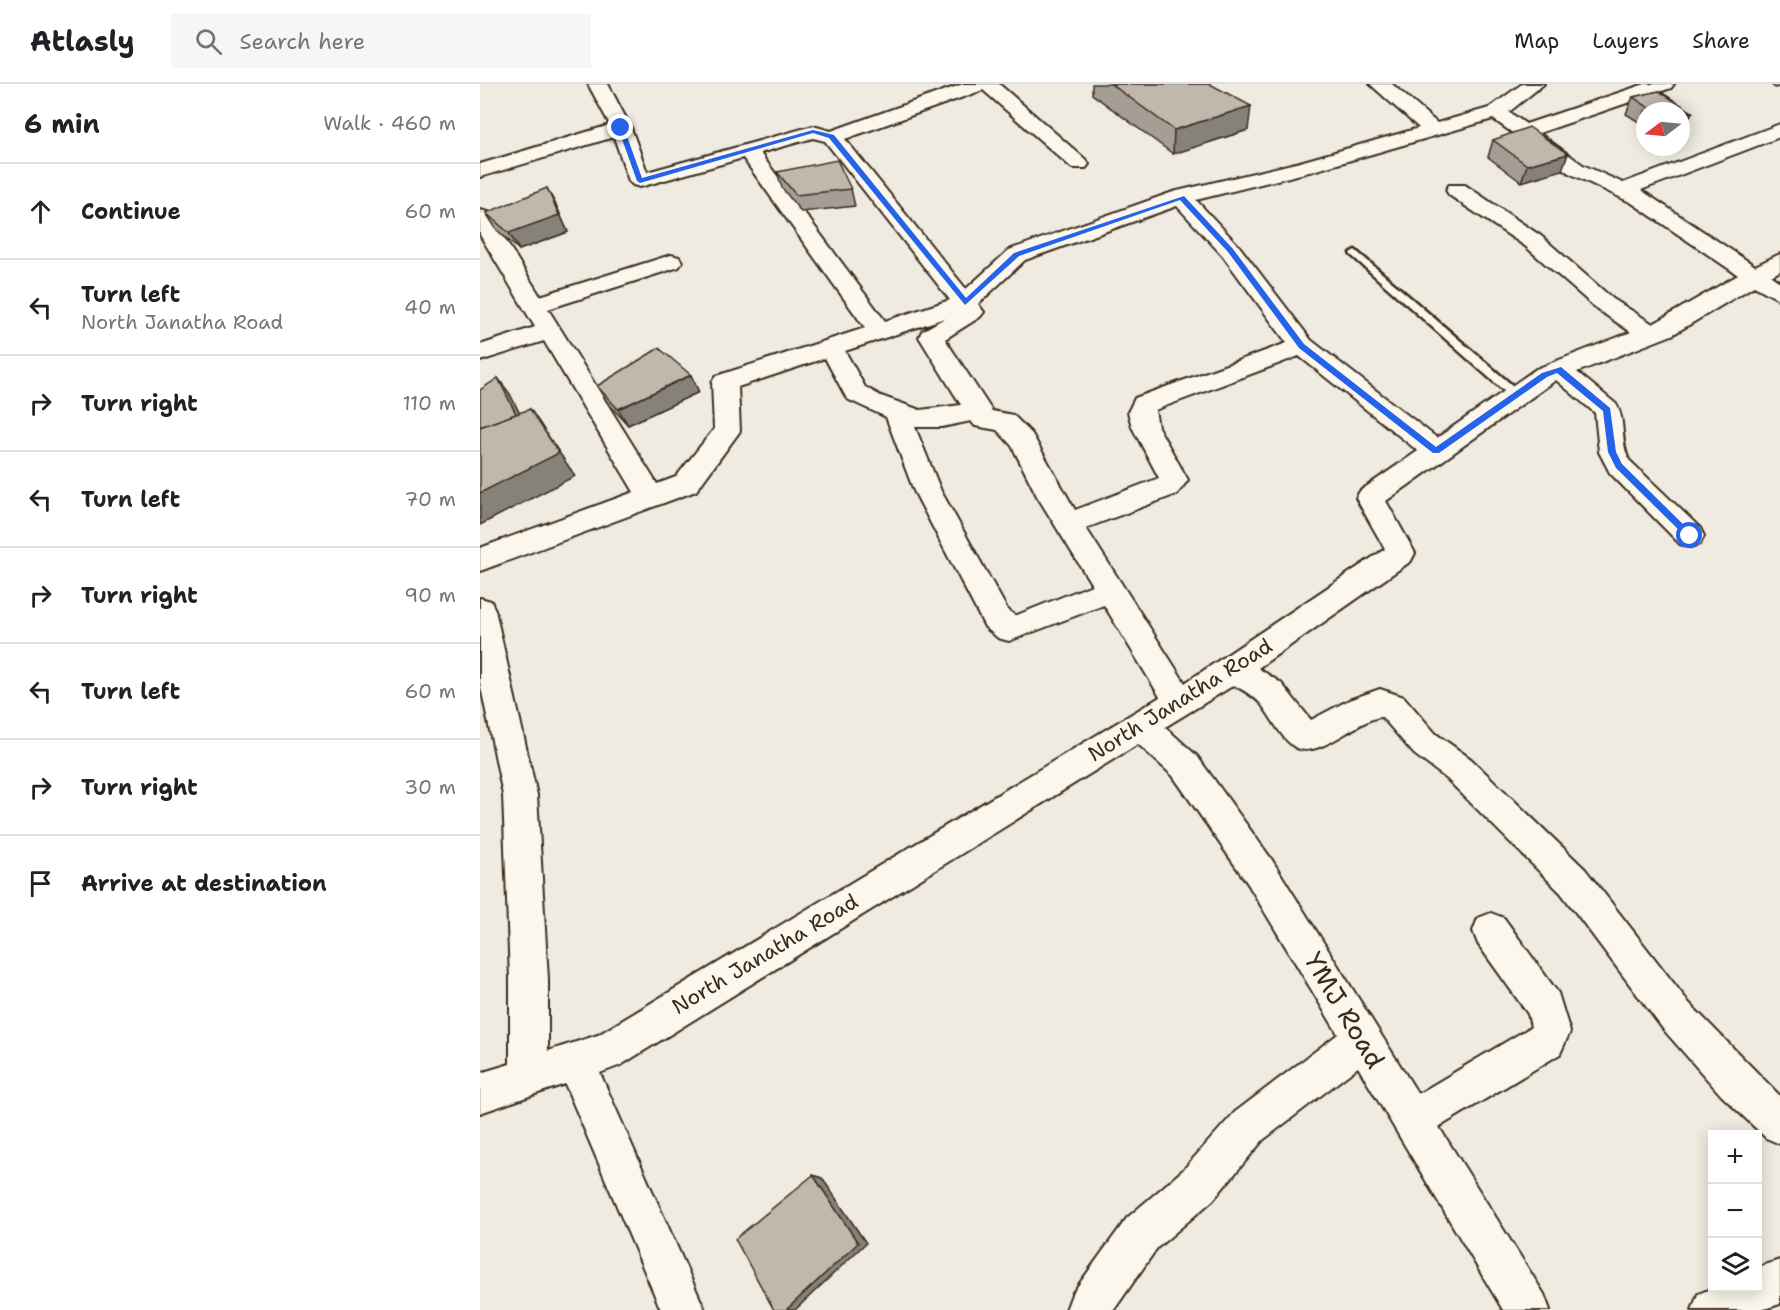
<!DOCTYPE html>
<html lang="en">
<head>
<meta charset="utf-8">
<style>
	body { margin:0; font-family:"Shantell Sans",sans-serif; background:#f6f6f6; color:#202124 }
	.controls { position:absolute; right:18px; bottom:18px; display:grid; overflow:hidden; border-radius:0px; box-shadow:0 3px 15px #0003 }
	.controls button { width:54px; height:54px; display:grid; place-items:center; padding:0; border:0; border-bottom:2px solid #e0e0e0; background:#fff; color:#202124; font:30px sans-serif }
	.compass { position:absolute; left:1156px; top:18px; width:54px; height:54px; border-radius:50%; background:#fff; box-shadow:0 3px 15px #0003; rotate:254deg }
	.stop { position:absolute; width:18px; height:18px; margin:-14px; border:4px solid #2563eb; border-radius:50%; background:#fff }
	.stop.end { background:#2563eb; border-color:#fff; box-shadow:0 2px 6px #0008 }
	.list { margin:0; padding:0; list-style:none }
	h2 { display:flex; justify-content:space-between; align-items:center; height:78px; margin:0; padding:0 24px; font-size:26px }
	h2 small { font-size:20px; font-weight:400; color:#757577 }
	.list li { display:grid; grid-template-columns:39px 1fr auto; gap:18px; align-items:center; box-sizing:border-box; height:96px; padding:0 24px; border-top:2px solid #e0e0e0 }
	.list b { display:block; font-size:22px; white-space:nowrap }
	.list p { margin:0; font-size:20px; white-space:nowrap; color:#757577 }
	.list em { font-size:20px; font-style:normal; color:#757577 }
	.icon { flex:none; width:33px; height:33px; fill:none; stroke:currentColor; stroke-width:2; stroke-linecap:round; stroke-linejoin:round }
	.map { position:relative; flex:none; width:1300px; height:1226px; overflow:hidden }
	header { display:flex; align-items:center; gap:36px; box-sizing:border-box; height:84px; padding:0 30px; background:#fff; border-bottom:2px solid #e0e0e0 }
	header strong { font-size:28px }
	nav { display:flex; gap:33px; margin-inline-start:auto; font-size:21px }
	.search { width:420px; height:54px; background:#f6f6f6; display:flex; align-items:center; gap:15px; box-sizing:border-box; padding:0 21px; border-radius:0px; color:#757577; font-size:22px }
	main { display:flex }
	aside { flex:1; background:#fff }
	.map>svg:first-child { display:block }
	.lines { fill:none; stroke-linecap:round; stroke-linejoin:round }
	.service-casing { stroke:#3b2a1e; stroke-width:5 }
	.minor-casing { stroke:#3b2a1e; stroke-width:4 }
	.service { fill:#fbf7ec; fill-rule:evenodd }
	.minor { fill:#fbf7ec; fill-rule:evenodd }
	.wall { fill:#a59e95; stroke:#3b2a1e; stroke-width:1.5 }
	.shaded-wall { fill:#868179; stroke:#3b2a1e; stroke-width:1.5 }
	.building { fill:#c0b8ad; stroke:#3b2a1e; stroke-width:1.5 }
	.route { fill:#2563eb }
	.labels { text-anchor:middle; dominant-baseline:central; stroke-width:6; stroke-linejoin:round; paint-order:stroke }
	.street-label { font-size:21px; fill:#3b2a1e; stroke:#fbf7ec }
	.near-street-label { font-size:26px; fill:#3b2a1e; stroke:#fbf7ec }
</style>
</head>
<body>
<header>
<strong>Atlasly</strong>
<div class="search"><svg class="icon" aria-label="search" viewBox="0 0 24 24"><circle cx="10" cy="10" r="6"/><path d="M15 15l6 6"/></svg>Search here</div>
<nav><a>Map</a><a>Layers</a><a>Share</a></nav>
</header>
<main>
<aside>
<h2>6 min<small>Walk · 460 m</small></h2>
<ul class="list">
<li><svg class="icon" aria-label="ahead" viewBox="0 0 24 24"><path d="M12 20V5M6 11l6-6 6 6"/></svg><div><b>Continue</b></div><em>60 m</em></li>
<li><svg class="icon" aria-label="left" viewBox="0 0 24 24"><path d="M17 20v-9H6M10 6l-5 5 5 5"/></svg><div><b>Turn left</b><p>North Janatha Road</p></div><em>40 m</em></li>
<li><svg class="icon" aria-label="right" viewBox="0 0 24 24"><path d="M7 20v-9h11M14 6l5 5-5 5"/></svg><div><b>Turn right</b></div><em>110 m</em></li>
<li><svg class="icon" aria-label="left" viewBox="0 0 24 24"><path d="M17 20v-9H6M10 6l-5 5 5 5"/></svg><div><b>Turn left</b></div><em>70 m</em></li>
<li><svg class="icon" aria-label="right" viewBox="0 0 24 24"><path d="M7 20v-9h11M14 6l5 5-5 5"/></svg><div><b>Turn right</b></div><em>90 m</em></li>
<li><svg class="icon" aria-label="left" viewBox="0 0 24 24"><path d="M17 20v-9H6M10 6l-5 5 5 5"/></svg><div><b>Turn left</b></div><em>60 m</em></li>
<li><svg class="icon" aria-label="right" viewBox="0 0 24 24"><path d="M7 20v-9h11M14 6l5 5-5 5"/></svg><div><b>Turn right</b></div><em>30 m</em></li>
<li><svg class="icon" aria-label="arrive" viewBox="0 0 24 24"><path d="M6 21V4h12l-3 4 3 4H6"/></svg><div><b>Arrive at destination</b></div></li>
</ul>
</aside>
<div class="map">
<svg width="1300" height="1226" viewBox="0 0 1300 1226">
	<rect width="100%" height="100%" fill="#f0ebe0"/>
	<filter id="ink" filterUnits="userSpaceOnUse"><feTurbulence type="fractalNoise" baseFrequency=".0167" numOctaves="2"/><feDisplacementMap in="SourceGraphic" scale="12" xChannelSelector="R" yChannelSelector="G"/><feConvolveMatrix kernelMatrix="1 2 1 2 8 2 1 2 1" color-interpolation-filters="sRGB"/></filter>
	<g filter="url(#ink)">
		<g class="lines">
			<defs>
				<polygon id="service" points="875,166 1040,308 1040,314 1032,314 871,171 870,169"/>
				<g id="minor">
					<path d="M108,0H128L151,44L167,88L333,42L351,47L483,0H519L606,76L609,80L606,84H592L503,6L365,55L486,205L529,166L693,108L820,78L939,44L890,0H912L957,39L1009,24L1042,0H1064L1029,28L1046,40L1165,0H1194L1191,4L1059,49L1103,81L1143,99L1300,40V53L1161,106L1275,182L1300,170V187L1291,192L1300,198V216L1274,202L1192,251L1097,288L1136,320C1146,336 1140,358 1149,376L1220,444L1224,452L1220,460L1210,463L1200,460L1130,389L1119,368L1115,329L1076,296L906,417L935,469L931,477L778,584L801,599L831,636L869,616L900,605L924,613L956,650L991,675L1105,785L1209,919L1300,1012V1060L1286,1054L1241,1011L1183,945L1081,809L967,695L934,670L902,633C879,633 835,681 812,661C799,651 791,632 781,620C774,612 763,606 754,601L685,643L717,672L792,776L938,1010L1051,943L1048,930L998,860L993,847L998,834L1011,829L1024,834L1078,909L1090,948L1080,970L959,1043L1064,1210L1070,1226H1023L878,983L783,1056L733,1116L677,1164L634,1226H586L592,1210L647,1134L703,1086L755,1028L858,950L768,800L693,692L658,660L141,981L120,989L225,1226H181L85,1000L0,1029V989L30,980V895L23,711L0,598V514L11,517L15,526L57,711L68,895V967L118,951L680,613L624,521L529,557L518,554L505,543L434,407L406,333L367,315L345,274L258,303L260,347L216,407L0,487V464L154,408L64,257L0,277V261L55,243L0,151V126L8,128L60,212L191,171L199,173L202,178L199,183L68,225L177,400L196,393L234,345L232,298L236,292L385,244L263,74L160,103L153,101L149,97L134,53L0,93V80L130,41ZM1013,35L1089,89L1152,119L1258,191L1173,240L1133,215L1061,152L985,101H969L966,106L969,111L1045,162L1117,225L1151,248L1056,285L957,354L831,256L759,162L716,116L833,87ZM333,54L345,57L470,216L405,237L280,69ZM697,122L743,172L807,259L655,314L648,328L652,343L679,394L595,426L552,350L533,331L512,327L465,255L500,233L504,228L498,220L545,176ZM465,234L442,247L439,253L481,321L440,326L401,312L385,303L365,267ZM819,272L938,367L880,407L876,414L905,465L705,599L606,444L697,410L708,396L678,343L675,326ZM491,337L495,342L517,346L532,362L557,412L612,501L537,531H534L527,525L461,407L435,343H462Z"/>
					<polygon points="1300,1176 1300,1220 1281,1226 1212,1226 1218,1210 1233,1204 1278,1204 1278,1183"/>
				</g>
			</defs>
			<use href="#service" class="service-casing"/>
			<use href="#minor" class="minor-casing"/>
			<use href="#service" class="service"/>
			<use href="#minor" class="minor"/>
		</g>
		<g class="wall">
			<polygon points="612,0 730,0 768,46 693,70 612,10"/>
			<polygon points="1290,0 1300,0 1300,3 1295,4"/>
			<polygon points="1179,7 1212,28 1204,45 1201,45 1201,27 1165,27 1165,42 1146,30 1153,13"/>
			<polygon points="1013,56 1082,86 1041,98 1008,73"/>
			<polygon points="297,88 371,105 375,122 321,128 302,104"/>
			<polygon points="76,121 88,148 39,166 17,146 6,129"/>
			<polygon points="117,302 219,308 148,341 127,318"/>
		</g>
		<g class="shaded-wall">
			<polygon points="771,22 768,46 693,70 694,46"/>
			<polygon points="1212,28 1204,45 1201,45 1201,30"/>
			<polygon points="1088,70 1082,86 1041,98 1047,81"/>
			<polygon points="67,104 76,121 88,148 39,166 29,149"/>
			<polygon points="211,291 219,308 148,341 138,325"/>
			<polygon points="18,294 30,310 52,354 0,363"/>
			<polygon points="50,325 95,392 0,441 0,409"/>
			<polygon points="333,1091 342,1094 386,1159 315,1226 306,1226"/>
		</g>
		<g class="building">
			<polygon points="631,0 730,0 771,22 694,46"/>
			<polygon points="1179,7 1212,28 1201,30 1201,27 1174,27 1153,13"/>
			<polygon points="1049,43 1088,70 1047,81 1013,56"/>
			<polygon points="357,76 371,105 316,111 297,88"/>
			<polygon points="67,104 79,131 29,149 6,129"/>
			<polygon points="179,264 211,291 138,325 117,302"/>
			<polygon points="18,294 36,330 0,343 0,306"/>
			<polygon points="50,325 79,369 0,409 0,343"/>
			<polygon points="333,1091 378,1159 306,1226 294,1226 255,1155"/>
		</g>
	</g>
	<polygon class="route" points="141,42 144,44 162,94 333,46 354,51 486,214 534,169 704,112 753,165 824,260 956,363 1062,289 1081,283 1130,324 1136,368 1142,380 1215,452 1207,454 1136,384 1128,368 1123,327 1077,289 1067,293 959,369 953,369 819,264 748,168 700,116 539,172 485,221 349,54 333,49 160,99 157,97 138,44"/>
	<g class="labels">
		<g class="street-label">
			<text transform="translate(700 616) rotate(-32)">North Janatha Road</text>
			<text transform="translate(285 870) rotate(-31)">North Janatha Road</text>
		</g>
		<g class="near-street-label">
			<text transform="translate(865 926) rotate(59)">YMJ Road</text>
		</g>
	</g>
</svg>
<div class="controls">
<button>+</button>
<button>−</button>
<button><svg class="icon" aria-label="layers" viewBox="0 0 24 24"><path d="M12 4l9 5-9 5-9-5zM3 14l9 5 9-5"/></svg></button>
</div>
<svg class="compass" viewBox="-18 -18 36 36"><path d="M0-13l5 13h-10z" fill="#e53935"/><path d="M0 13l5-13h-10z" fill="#757577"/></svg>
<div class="stop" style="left:1210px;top:452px"></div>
<div class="stop end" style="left:141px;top:44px"></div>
</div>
</main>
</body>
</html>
